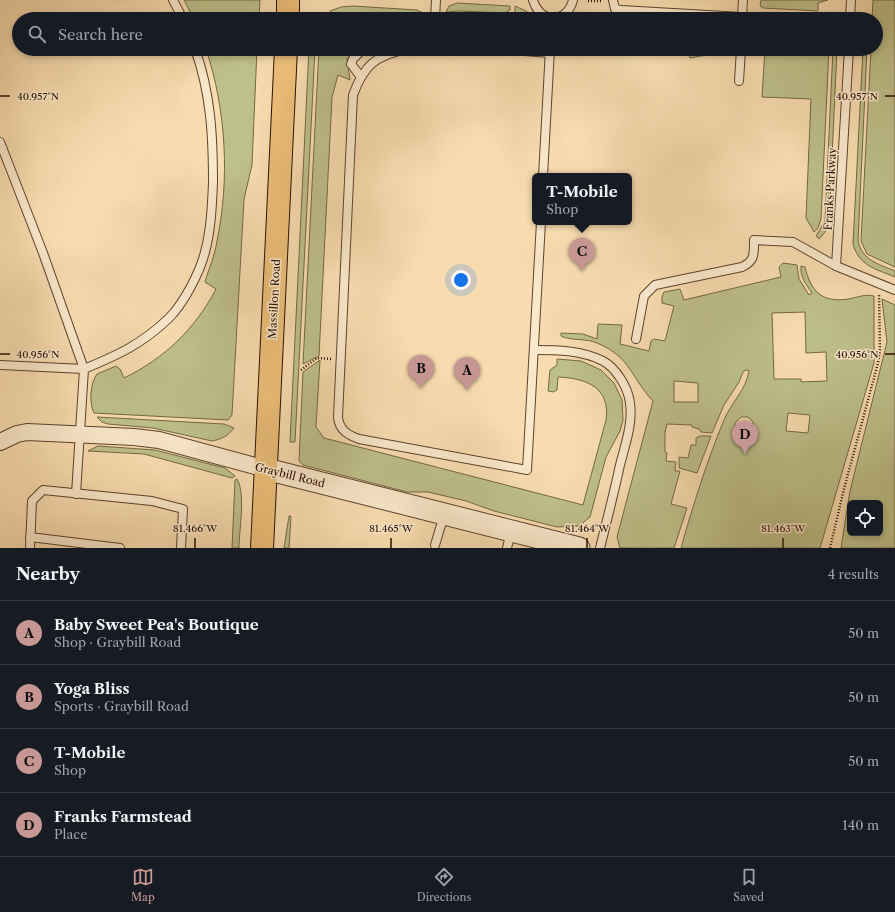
<!DOCTYPE html>
<html lang="en">
<head>
<meta charset="utf-8">
<style>
	body { margin:0; font-family:"Libre Caslon Text",serif; background:#20242c; color:#f1f3f6 }
	.controls { position:absolute; right:12px; bottom:12px; display:grid; overflow:hidden; border-radius:6px; box-shadow:0 2px 6px #0003 }
	.controls button { width:36px; height:36px; display:grid; place-items:center; padding:0; border:0; border-bottom:1px solid #363941; background:#171b24; color:#f1f3f6; font:20px sans-serif }
	.you { position:absolute; left:461px; top:280px; width:14px; height:14px; margin:-10px; border:3px solid #fff; border-radius:50%; background:#1a73e8; box-shadow:0 0 0 6px #1a73e833 }
	.badge { display:grid; place-items:center; width:26px; height:26px; border-radius:50%; background:#c59692; color:#111; font-size:13px; font-weight:700 }
	.pin { position:absolute; translate:-50% -33px; filter:drop-shadow(0 1px 2px #0008) }
	.pin::after { content:''; position:absolute; top:21px; width:14px; height:12px; background:inherit; clip-path:polygon(0 0,100% 0,50% 100%) }
	.popup { position:absolute; left:532px; top:173px; width:100px; height:52px; box-sizing:border-box; display:grid; place-content:center; border-radius:6px; background:#171b24; filter:drop-shadow(0 1px 3px #0005); font-size:13px; white-space:nowrap; color:#9ea1a6 }
	.popup b { font-size:15px; color:#f1f3f6 }
	.popup::after { content:''; position:absolute; left:50%; top:100%; margin-left:-8px; border:8px solid transparent; border-top-color:#171b24 }
	.list { margin:0; padding:0; list-style:none }
	h2 { display:flex; justify-content:space-between; align-items:center; height:52px; margin:0; padding:0 16px; font-size:17px }
	h2 small { font-size:13px; font-weight:400; color:#9ea1a6 }
	.list li { display:grid; grid-template-columns:26px 1fr auto; gap:12px; align-items:center; box-sizing:border-box; height:64px; padding:0 16px; border-top:1px solid #363941 }
	.list b { display:block; font-size:15px; white-space:nowrap }
	.list p { margin:0; font-size:13px; white-space:nowrap; color:#9ea1a6 }
	.list em { font-size:13px; font-style:normal; color:#9ea1a6 }
	.icon { flex:none; width:22px; height:22px; fill:none; stroke:currentColor; stroke-width:2; stroke-linecap:round; stroke-linejoin:round }
	.map { position:relative; flex:none; width:895px; height:548px; overflow:hidden }
	.search { position:absolute; background:#171b24; box-shadow:0 2px 6px #0003; left:12px; right:12px; top:12px; height:44px; display:flex; align-items:center; gap:10px; box-sizing:border-box; padding:0 14px; border-radius:22px; color:#9ea1a6; font-size:15px }
	.sheet { height:308px; background:#171b24 }
	nav { display:flex; justify-content:space-around; align-items:center; box-sizing:border-box; height:56px; border-top:1px solid #363941; background:#171b24; font-size:11px; color:#9ea1a6 }
	nav a { display:grid; justify-items:center; gap:2px }
	nav .on { color:#c59692 }
	.map>svg:first-child { display:block }
	.green { fill:#bec08a; stroke:#746746; fill-rule:evenodd }
	.lines { fill:none; stroke-linecap:round; stroke-linejoin:round }
	.service-casing { stroke:#5d422d; stroke-width:10 }
	.minor-casing { stroke:#5d422d; stroke-width:18 }
	.tertiary-casing { stroke:#5d422d; stroke-width:23 }
	.primary-casing { stroke:#290e02; stroke-width:24 }
	.path { stroke:#290e02; stroke-width:2.5; stroke-dasharray:1 2; stroke-linecap:butt }
	.service { stroke:#fae8cb; stroke-width:8 }
	.minor { stroke:#fae8cb; stroke-width:16 }
	.tertiary { stroke:#fae8cb; stroke-width:21 }
	.primary { stroke:#ecbe78; stroke-width:22 }
	.ticks { fill:none; stroke:#290e02; stroke-width:1.5 }
	.labels { text-anchor:middle; dominant-baseline:central; stroke-width:3; stroke-linejoin:round; paint-order:stroke }
	.street-label { font-size:11px; fill:#290e02; stroke:#fae8cb }
	.ticks-label { font-size:10px; text-anchor:middle; fill:#290e02; stroke:#fae8cb; stroke-width:3; stroke-linejoin:round; paint-order:stroke }
</style>
</head>
<body>
<div class="map">
<svg width="895" height="548" viewBox="0 0 895 548">
	<rect width="100%" height="100%" fill="#f8dcaf"/>
	<filter id="stains"><feTurbulence type="fractalNoise" baseFrequency=".005" numOctaves="4"/><feColorMatrix values="0 0 0 0 .2 0 0 0 0 .09 0 0 0 0 .02 0 0 0 .5 -.17"/></filter>
	<radialGradient id="worn" r=".72"><stop offset=".6" stop-color="#630" stop-opacity="0"/><stop offset="1" stop-color="#630" stop-opacity=".3"/></radialGradient>
	<g class="green">
		<polygon points="184,0 260,0 259,19 194,19"/>
		<polygon points="761,0 828,0 818,3 818,11 763,8 760,6"/>
		<polygon points="873,0 895,0 895,267 867,254 861,241 871,49 876,49 876,19 872,19"/>
		<polygon points="457,3 510,6 510,10 505,13 459,11 446,12 449,6"/>
		<polygon points="353,6 417,10 425,14 345,19 337,18 330,11 341,7"/>
		<polygon points="515,6 526,11 536,19 522,19 515,13"/>
		<polygon points="460,16 510,18 514,19 446,19"/>
		<path d="M206,49H257L252,165L244,199L232,415L228,420L94,413C89,403 90,383 97,374L116,366L120,369L124,378C165,358 195,329 216,289L205,282C209,268 215,255 217,241C230,179 226,109 206,49Z"/>
		<polygon points="309,49 315,49 295,442 290,442"/>
		<polygon points="319,49 356,49 347,59 350,80 338,75 332,97 319,356 303,364"/>
		<polygon points="688,49 725,49 723,52 690,58"/>
		<polygon points="765,49 829,49 821,219 818,228 814,232 806,218 811,99 762,97"/>
		<polygon points="833,49 837,49 829,221 825,232 819,239 816,236 825,221"/>
		<path d="M863,49H867L858,241C862,260 878,264 895,271V277C876,269 859,266 853,244Z"/>
		<path d="M783,263L797,265L799,279L809,295L812,293C806,284 800,277 801,266L805,267C811,292 822,303 849,299C859,297 864,294 874,296V363L820,548H681C693,505 707,461 724,420C731,403 746,390 749,371L746,370L743,372L739,382L724,405L712,433L701,432L699,429L692,427V425L667,424L665,432V452L667,453L666,461L676,462L675,471H680L671,504L687,508L674,548H620L617,537L653,401C631,378 631,357 597,343C586,338 571,341 561,336V333L583,334L597,339L598,324L622,325L620,344L649,351L651,341L654,339L665,341L674,306L662,303V297L664,292L680,289L684,300L781,277L779,267ZM805,312L806,353L826,352L827,381L801,382V379H774L772,313ZM674,381L698,383V402H674ZM788,413L810,415L808,433L786,431ZM741,417H748L753,422V432L747,436L739,435L735,430V423Z"/>
		<path d="M882,299L895,305V548H841L850,491L887,342ZM850,503H880V533H850Z"/>
		<path d="M557,359L581,361L601,370L614,383L622,400L623,420L620,431L606,457L590,517L579,526L557,527L494,511L466,501L428,492H407L303,465L299,461L303,372L320,360L316,427L324,438L583,505L606,420C611,387 585,378 558,377L557,390L553,392L548,391L550,370L557,365Z"/>
		<path d="M97,417L224,424L234,428C228,436 222,439 212,441L153,428L108,424L102,422Z"/>
		<polygon points="700,436 711,436 697,473 679,468 679,457 688,458 691,445 696,445 696,438"/>
		<polygon points="98,446 155,450 225,468 235,476 232,478 144,454 88,451"/>
		<path d="M237,479C246,494 239,530 239,548H232L235,480Z"/>
		<polygon points="289,516 291,516 289,548 284,548"/>
	</g>
	<g class="lines">
		<defs>
			<g id="service">
				<polyline points="173,0 183,19"/>
				<path d="M533,0C540,24 567,24 573,0"/>
				<polyline points="613,0 615,9 621,10 742,17 743,0"/>
				<polyline points="435,19 436,0"/>
				<polyline points="742,19 742,17 784,19"/>
				<polyline points="850,19 851,0"/>
				<path d="M407,49C376,55 364,65 353,95L338,417C339,430 348,435 359,439L527,470L541,222"/>
				<polyline points="498,49 550,53"/>
				<polyline points="849,49 836,266 895,290"/>
				<polyline points="361,77 351,64 353,59 363,49"/>
				<polyline points="739,81 741,49"/>
				<polyline points="0,142 43,253 84,369 0,365"/>
				<polyline points="543,176 550,49"/>
				<path d="M636,339L644,296L655,285L742,267C755,261 754,254 754,240L793,242L836,266"/>
				<path d="M534,350C556,350 582,350 603,361C616,368 628,387 630,403C633,424 625,445 620,465C614,493 607,520 600,548"/>
				<path d="M76,494L84,369C118,355 142,344 169,318C184,303 200,272 205,252C211,230 212,205 213,183C213,137 211,93 195,49"/>
				<polyline points="30,537 120,548"/>
				<polyline points="435,545 444,515"/>
				<polyline points="30,548 32,501 43,490 152,501 183,509 181,548"/>
				<polyline points="507,548 511,532"/>
			</g>
			<polyline id="minor" points="0,442 17,434 27,432 134,437 159,440 266,469"/>
			<polyline id="tertiary" points="266,469 579,548"/>
			<g id="primary">
				<polyline points="288,19 288,0"/>
				<polyline points="262,548 286,49"/>
			</g>
		</defs>
		<use href="#service" class="service-casing"/>
		<use href="#minor" class="minor-casing"/>
		<use href="#tertiary" class="tertiary-casing"/>
		<use href="#primary" class="primary-casing"/>
		<g class="path">
			<polyline points="588,1 602,1"/>
			<polyline points="301,370 317,358 331,359"/>
			<polyline points="830,548 844,489 878,363 880,349 879,294"/>
		</g>
		<use href="#service" class="service"/>
		<use href="#minor" class="minor"/>
		<use href="#tertiary" class="tertiary"/>
		<use href="#primary" class="primary"/>
	</g>
	<path class="ticks" d="M0,96H10M885,96H895M0,354H10M885,354H895M195,538V548M391,538V548M587,538V548M783,538V548"/>
	<g class="labels">
		<g class="street-label">
			<text transform="translate(830 189) rotate(-87)">Franks Parkway</text>
			<text transform="translate(274 299) rotate(-87)">Massillon Road</text>
			<text transform="translate(290 475) rotate(14)">Graybill Road</text>
		</g>
	</g>
	<g class="ticks-label">
		<text x="38" y="100">40.957°N</text>
		<text x="857" y="100">40.957°N</text>
		<text x="38" y="358">40.956°N</text>
		<text x="857" y="358">40.956°N</text>
		<text x="195" y="532">81.466°W</text>
		<text x="391" y="532">81.465°W</text>
		<text x="587" y="532">81.464°W</text>
		<text x="783" y="532">81.463°W</text>
	</g>
	<rect width="100%" height="100%" filter="url(#stains)"/>
	<rect width="100%" height="100%" fill="url(#worn)"/>
</svg>
<div class="controls">
<button><svg class="icon" aria-label="locate" viewBox="0 0 24 24"><circle cx="12" cy="12" r="6"/><path d="M12 2v4M12 18v4M2 12h4M18 12h4"/></svg></button>
</div>
<div class="you"></div>
<div class="pin badge" style="left:467px;top:390px">A</div>
<div class="pin badge" style="left:421px;top:388px">B</div>
<div class="pin badge" style="left:582px;top:271px">C</div>
<div class="popup"><b>T-Mobile</b>Shop</div>
<div class="pin badge" style="left:745px;top:454px">D</div>
<div class="search"><svg class="icon" aria-label="search" viewBox="0 0 24 24"><circle cx="10" cy="10" r="6"/><path d="M15 15l6 6"/></svg>Search here</div>
</div>
<section class="sheet">
<h2>Nearby<small>4 results</small></h2>
<ul class="list">
<li><span class="badge">A</span><div><b>Baby Sweet Pea's Boutique</b><p>Shop · Graybill Road</p></div><em>50 m</em></li>
<li><span class="badge">B</span><div><b>Yoga Bliss</b><p>Sports · Graybill Road</p></div><em>50 m</em></li>
<li><span class="badge">C</span><div><b>T-Mobile</b><p>Shop</p></div><em>50 m</em></li>
<li><span class="badge">D</span><div><b>Franks Farmstead</b><p>Place</p></div><em>140 m</em></li>
</ul>
</section>
<nav>
<a class="on"><svg class="icon" aria-label="map" viewBox="0 0 24 24"><path d="M3 6l6-2 6 2 6-2v14l-6 2-6-2-6 2zM9 4v14M15 6v14"/></svg>Map</a>
<a><svg class="icon" aria-label="directions" viewBox="0 0 24 24"><path d="M12 3l9 9-9 9-9-9zM9 14v-3h6M13 9l2 2-2 2"/></svg>Directions</a>
<a><svg class="icon" aria-label="saved" viewBox="0 0 24 24"><path d="M7 4h10v16l-5-4-5 4z"/></svg>Saved</a>
</nav>
</body>
</html>
